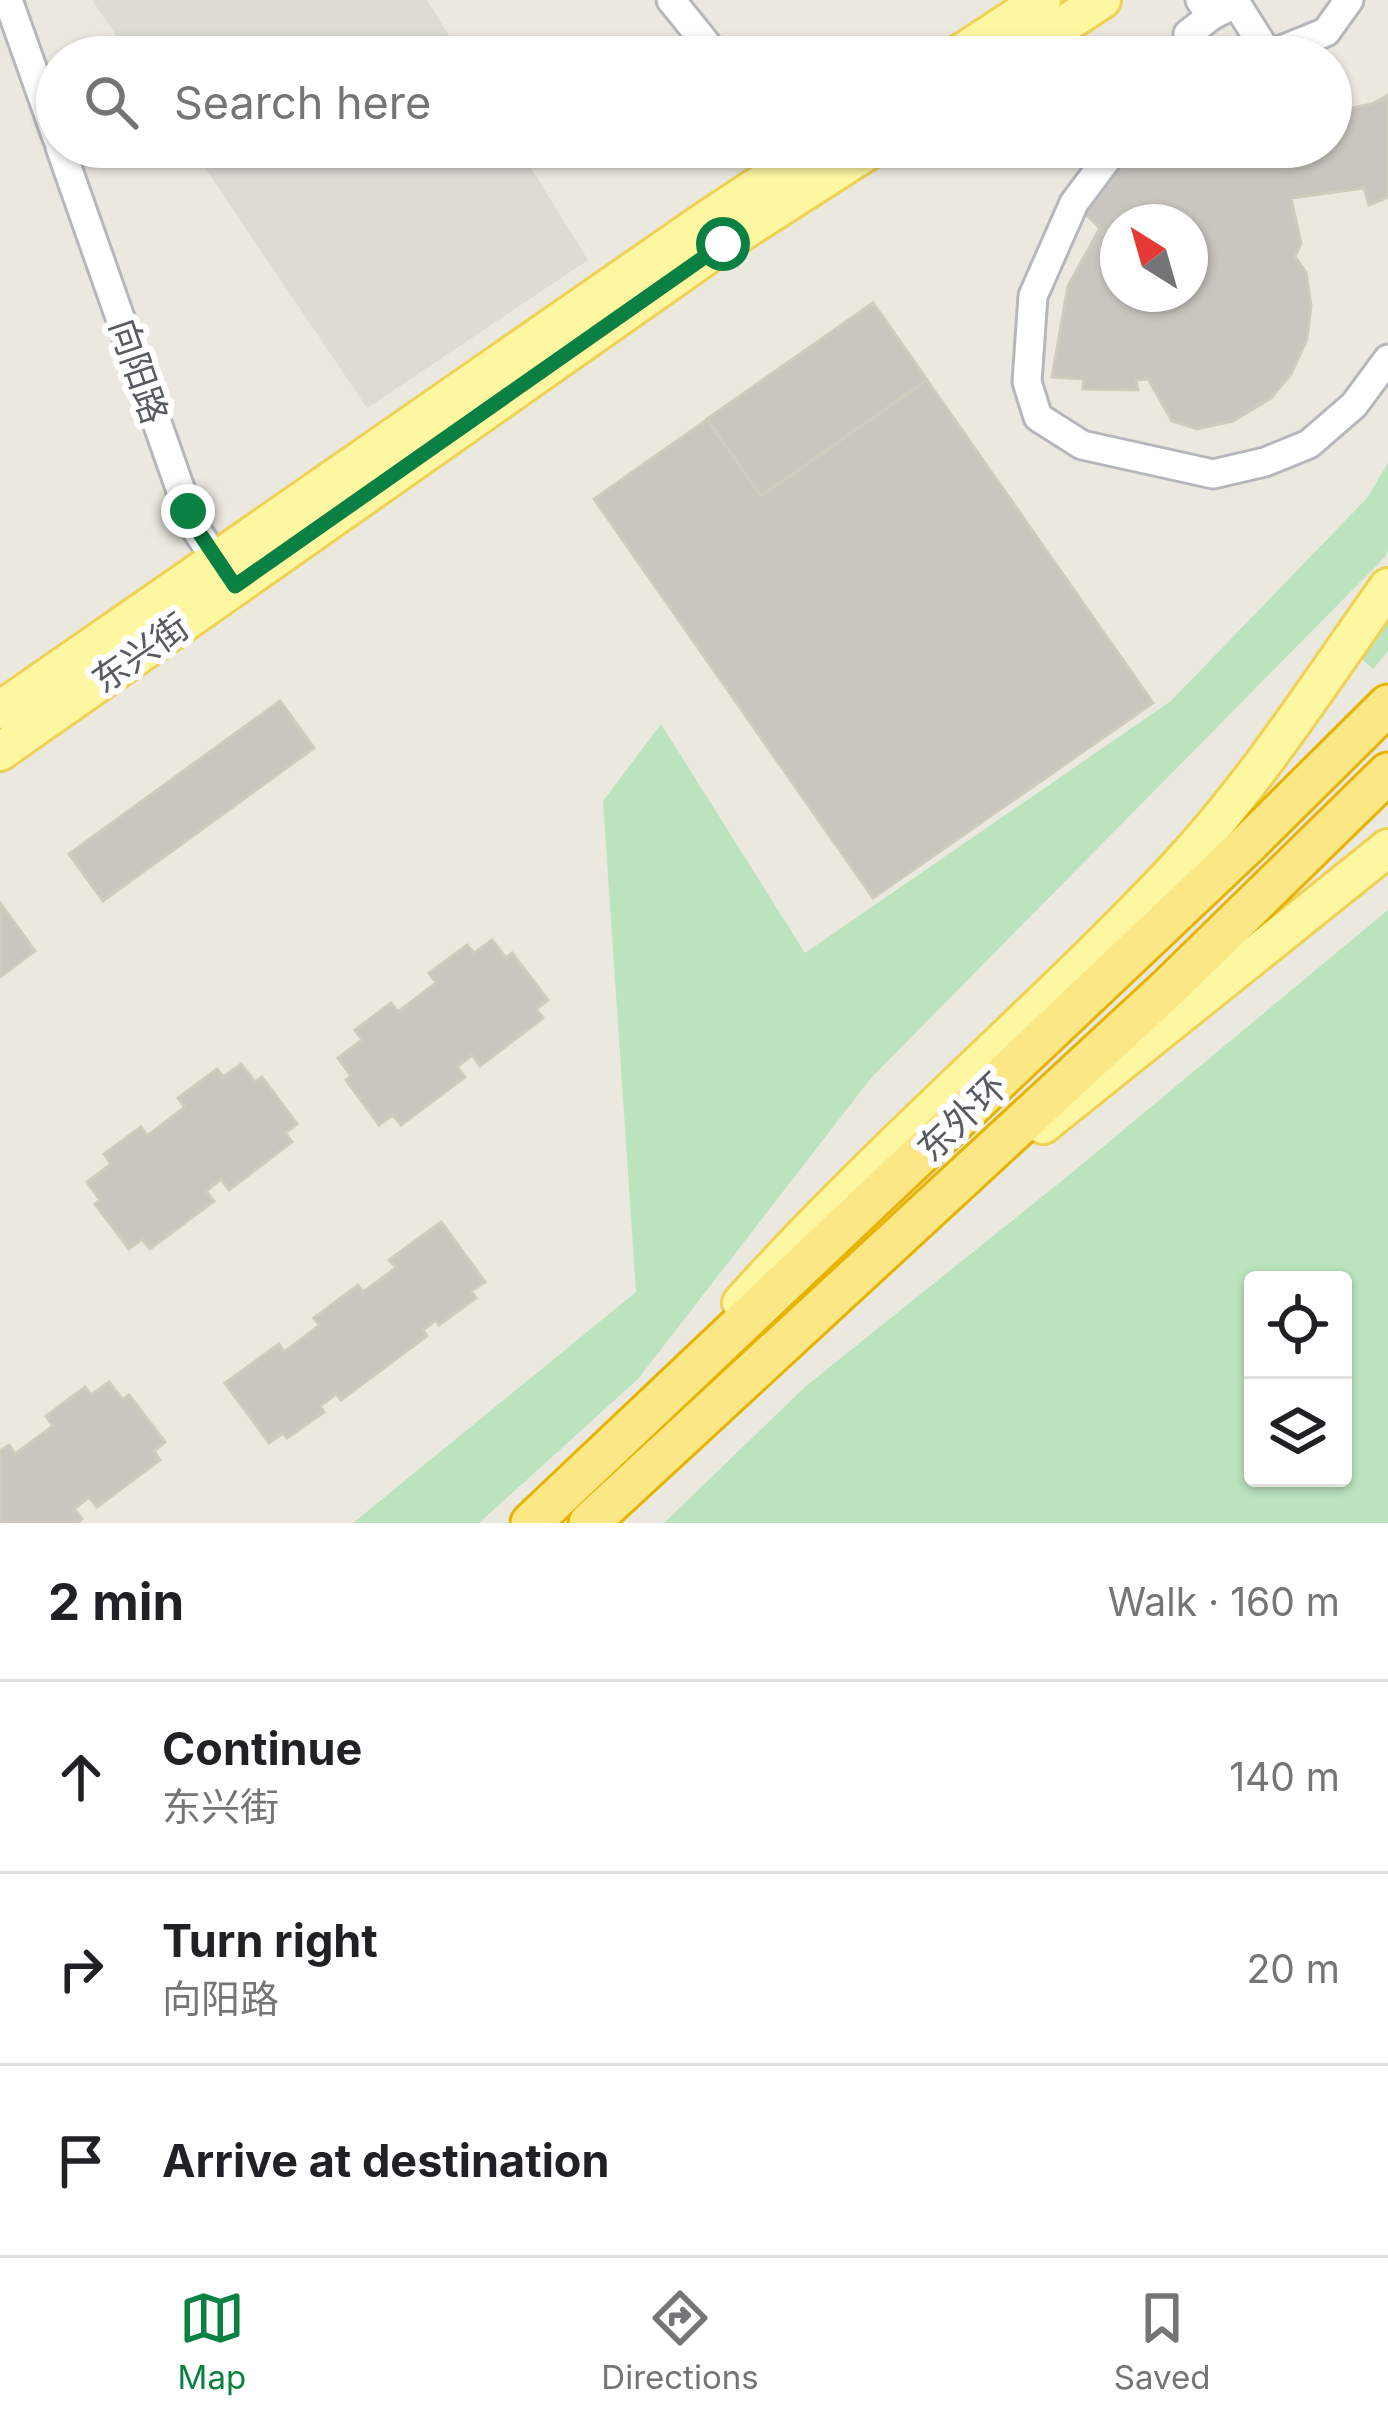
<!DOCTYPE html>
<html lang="en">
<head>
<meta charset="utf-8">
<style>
	body { margin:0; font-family:Inter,"Noto Sans SC",sans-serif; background:#f2f2f2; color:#202124 }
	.controls { position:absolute; right:36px; bottom:36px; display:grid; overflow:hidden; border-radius:12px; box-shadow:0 3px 9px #0004 }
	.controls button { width:108px; height:108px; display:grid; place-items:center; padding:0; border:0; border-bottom:3px solid #e0e0e0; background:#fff; color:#202124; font:60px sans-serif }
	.compass { position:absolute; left:1100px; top:204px; width:108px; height:108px; border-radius:50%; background:#fff; box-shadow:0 3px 9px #0004; rotate:323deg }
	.stop { position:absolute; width:36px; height:36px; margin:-27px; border:9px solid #0b8043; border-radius:50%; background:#fff }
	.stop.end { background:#0b8043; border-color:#fff; box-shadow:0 3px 12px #0008 }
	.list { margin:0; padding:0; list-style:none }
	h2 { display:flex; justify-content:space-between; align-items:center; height:156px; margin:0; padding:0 48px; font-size:51px }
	h2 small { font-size:39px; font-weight:400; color:#757577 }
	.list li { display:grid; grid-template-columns:78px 1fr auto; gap:36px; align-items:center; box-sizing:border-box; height:192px; padding:0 48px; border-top:3px solid #e0e0e0 }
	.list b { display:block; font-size:45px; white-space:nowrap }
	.list p { margin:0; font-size:39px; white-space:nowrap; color:#757577 }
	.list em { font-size:39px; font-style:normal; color:#757577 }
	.icon { flex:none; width:66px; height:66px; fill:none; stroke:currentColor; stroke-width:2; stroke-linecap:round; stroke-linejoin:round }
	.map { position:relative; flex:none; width:1388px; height:1523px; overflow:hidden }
	.search { position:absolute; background:#fff; box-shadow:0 3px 9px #0004; left:36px; right:36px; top:36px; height:132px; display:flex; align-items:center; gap:30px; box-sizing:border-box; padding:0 42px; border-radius:66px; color:#757577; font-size:45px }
	.sheet { height:732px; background:#fff }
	nav { display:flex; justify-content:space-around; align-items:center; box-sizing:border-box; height:168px; border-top:3px solid #e0e0e0; background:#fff; font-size:33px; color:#757577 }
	nav a { display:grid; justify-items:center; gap:6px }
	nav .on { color:#0b8043 }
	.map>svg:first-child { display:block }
	.industrial { fill:#dcdbd4 }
	.green { fill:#bbe3be; fill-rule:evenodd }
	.building { fill:#c8c6be; stroke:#cfcbbd; stroke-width:3; fill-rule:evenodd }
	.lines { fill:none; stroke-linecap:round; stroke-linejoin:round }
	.minor-casing { stroke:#b5b7bc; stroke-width:33 }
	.major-casing { stroke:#efd154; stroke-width:42 }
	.highway-casing { stroke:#e7b303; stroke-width:45 }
	.minor { stroke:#fff; stroke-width:27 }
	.major { stroke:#fef7a1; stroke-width:36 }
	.highway { stroke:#fbe786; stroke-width:39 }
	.route { stroke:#0b8043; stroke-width:15 }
	.labels { text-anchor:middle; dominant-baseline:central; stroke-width:12; stroke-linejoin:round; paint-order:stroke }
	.street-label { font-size:36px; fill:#585b60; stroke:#fff }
</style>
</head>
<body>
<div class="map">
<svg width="1388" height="1523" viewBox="0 0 1388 1523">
	<rect width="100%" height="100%" fill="#ebe9df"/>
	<g class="industrial">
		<polygon points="92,0 427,0 462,57 131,57"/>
		<polygon points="191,147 518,147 588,260 367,408"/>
	</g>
	<g class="green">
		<polygon points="1388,463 1388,551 1385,557 871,1078 638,1379 479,1523 353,1523 636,1292 603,801 661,724 805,953 1171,701 1367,498"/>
		<polygon points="1388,620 1388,651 1373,669 1360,657"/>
		<path d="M1388,910V1523H664L806,1386L1074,1171ZM1343,1280V1478H1253V1280Z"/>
	</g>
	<g class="building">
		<path d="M1388,95V197L1369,205L1364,188L1291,198L1301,243L1295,257L1306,272L1311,306L1307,339L1291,374L1271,398L1233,421L1197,429L1172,421L1148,379L1136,380L1138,390L1083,389L1084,379L1052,377L1068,286L1100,228L1079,208L1126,147H1142L1167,165L1192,147H1331V112L1372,104ZM1118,222H1190V294H1118Z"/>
		<polygon points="873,303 1153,703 873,898 594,499"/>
		<polygon points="873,303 927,380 761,496 707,419"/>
		<polygon points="280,701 314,748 103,901 69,854"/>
		<polygon points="0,903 35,951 0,977"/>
		<polygon points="492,940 506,958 512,953 548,1000 536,1009 543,1018 480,1066 472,1055 457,1067 465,1077 401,1125 393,1115 379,1125 346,1080 351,1076 338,1058 362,1040 355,1030 391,1003 398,1012 436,983 429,973 467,945 474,953"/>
		<polygon points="241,1064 255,1082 262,1077 297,1124 285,1133 292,1142 229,1190 221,1179 206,1191 214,1201 150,1249 142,1239 129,1249 95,1204 100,1200 87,1182 111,1164 104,1154 141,1127 147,1136 185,1107 178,1098 217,1069 223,1077"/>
		<polygon points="441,1222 485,1282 471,1291 476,1298 439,1325 436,1320 423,1330 427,1336 341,1400 336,1394 320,1406 324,1412 287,1438 283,1433 269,1443 225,1383 279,1344 284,1352 320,1325 314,1318 358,1285 363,1292 396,1268 389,1260"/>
		<polygon points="109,1382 123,1400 129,1395 165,1442 154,1451 160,1460 97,1507 89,1497 74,1509 82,1519 78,1523 0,1523 0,1451 9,1445 15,1454 53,1426 46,1416 85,1387 91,1395"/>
	</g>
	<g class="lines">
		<defs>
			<g id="minor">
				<polyline points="8,0 57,138"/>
				<polyline points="671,0 717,57"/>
				<polyline points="1200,0 1211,16 1236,3 1270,57"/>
				<polyline points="1269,55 1326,32 1349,0"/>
				<polyline points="1204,57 1188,34 1211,16"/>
				<polyline points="60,147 193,525 225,573"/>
				<polyline points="1116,147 1074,203 1033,296 1027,382 1038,417 1082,445 1213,474 1265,462 1309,444 1354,405 1388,359"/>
			</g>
			<g id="major">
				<polyline points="955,57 1042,0"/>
				<polyline points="1014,57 1102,0"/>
				<polyline points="0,710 706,220 817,147"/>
				<polyline points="0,752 723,244 874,147"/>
				<polyline points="1043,1125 1388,848"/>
				<path d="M741,1303C877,1151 1034,1019 1174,871C1255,784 1320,683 1388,587"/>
			</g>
			<g id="highway">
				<polyline points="531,1523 1250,842 1388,705"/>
				<polyline points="589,1523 1166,990 1388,773"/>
			</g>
		</defs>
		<use href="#minor" class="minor-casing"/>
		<use href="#major" class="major-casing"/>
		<use href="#highway" class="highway-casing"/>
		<use href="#minor" class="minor"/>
		<use href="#major" class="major"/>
		<use href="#highway" class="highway"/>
	</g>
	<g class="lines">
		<polyline class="route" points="188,511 194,525 235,586 723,244"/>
	</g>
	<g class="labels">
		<g class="street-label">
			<text transform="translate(139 371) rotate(71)">向阳路</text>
			<text transform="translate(140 653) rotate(-35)">东兴街</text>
			<text transform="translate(962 1117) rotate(-44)">东外环</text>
		</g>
	</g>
</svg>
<div class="controls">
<button><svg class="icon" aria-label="locate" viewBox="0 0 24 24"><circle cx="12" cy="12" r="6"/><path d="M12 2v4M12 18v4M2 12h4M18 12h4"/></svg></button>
<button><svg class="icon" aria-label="layers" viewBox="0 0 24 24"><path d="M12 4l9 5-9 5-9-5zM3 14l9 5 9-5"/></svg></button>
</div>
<svg class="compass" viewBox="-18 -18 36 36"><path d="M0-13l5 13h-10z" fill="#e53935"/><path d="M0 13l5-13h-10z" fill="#757577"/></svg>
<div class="stop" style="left:723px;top:244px"></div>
<div class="stop end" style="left:188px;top:511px"></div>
<div class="search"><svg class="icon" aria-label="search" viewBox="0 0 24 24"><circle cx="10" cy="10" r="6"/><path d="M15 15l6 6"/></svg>Search here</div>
</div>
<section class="sheet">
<h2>2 min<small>Walk · 160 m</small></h2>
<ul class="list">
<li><svg class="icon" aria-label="ahead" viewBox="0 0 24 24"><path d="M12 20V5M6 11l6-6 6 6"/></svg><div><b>Continue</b><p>东兴街</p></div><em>140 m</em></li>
<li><svg class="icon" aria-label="right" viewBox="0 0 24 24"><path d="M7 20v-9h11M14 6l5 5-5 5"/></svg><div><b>Turn right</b><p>向阳路</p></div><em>20 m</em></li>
<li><svg class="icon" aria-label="arrive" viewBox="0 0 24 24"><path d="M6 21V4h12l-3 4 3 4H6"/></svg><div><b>Arrive at destination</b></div></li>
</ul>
</section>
<nav>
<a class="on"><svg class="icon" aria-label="map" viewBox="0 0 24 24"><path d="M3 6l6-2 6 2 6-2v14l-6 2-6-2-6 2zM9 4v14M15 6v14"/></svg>Map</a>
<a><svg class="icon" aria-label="directions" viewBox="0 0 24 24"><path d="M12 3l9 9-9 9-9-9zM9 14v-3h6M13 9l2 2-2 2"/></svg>Directions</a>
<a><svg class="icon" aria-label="saved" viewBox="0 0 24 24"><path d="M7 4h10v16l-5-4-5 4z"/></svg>Saved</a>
</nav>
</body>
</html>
